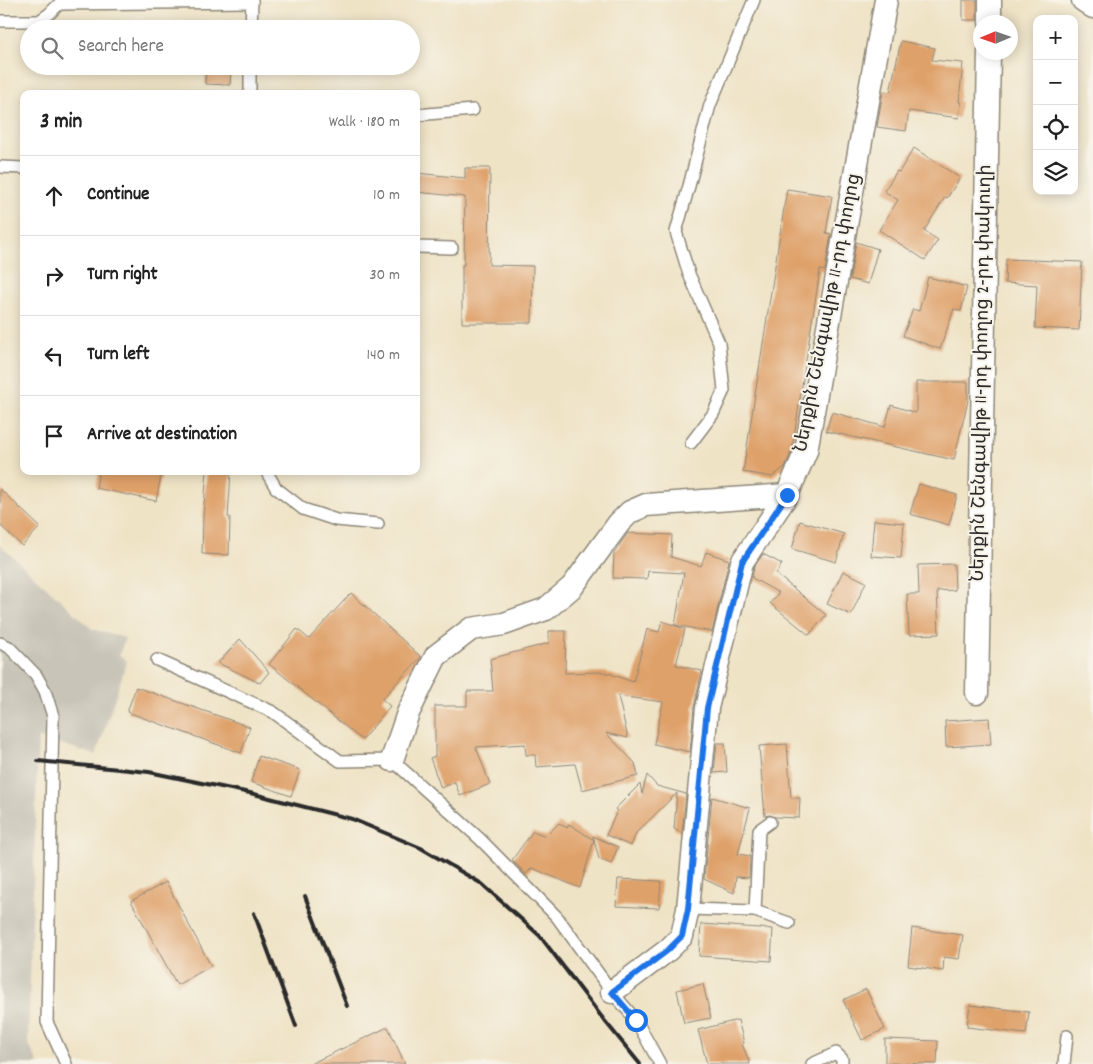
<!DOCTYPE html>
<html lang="en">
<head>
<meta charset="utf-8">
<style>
	body { margin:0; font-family:Dekko,"Noto Sans Armenian",sans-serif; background:#f2f2f2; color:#222 }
	.controls { position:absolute; right:15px; top:15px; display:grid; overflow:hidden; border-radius:10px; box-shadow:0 2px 12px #0003 }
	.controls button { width:45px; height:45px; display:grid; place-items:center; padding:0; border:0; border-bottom:1px solid #e0e0e0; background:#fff; color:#222; font:25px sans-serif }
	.compass { position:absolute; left:973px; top:15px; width:45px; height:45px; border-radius:50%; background:#fff; box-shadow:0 2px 12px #0003; rotate:268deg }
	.stop { position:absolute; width:15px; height:15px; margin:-11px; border:4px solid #1a73e8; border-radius:50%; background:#fff }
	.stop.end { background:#1a73e8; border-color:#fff; box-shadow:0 1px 5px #0008 }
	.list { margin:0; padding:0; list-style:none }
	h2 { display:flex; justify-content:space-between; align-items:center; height:65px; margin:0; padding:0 20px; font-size:21px }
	h2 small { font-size:16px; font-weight:400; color:#767676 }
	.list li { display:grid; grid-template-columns:32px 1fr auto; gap:15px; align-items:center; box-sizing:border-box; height:80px; padding:0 20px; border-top:1px solid #e0e0e0 }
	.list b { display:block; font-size:19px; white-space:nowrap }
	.list em { font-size:16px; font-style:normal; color:#767676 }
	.icon { flex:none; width:28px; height:28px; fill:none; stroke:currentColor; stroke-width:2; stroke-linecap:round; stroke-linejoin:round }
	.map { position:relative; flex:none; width:1093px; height:1064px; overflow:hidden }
	.search { position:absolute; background:#fff; box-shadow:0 2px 12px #0003; left:20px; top:20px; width:400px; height:55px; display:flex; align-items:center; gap:12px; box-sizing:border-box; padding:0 18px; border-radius:28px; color:#767676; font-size:19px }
	.panel { position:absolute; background:#fff; box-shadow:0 2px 12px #0003; left:20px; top:90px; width:400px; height:385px; border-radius:10px }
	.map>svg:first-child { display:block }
	.industrial { fill:#c8c4b8 }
	.building { fill:#dfa16a }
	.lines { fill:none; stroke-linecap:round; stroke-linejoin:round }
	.service-casing { stroke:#8d8778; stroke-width:14 }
	.minor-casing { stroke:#8d8778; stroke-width:25 }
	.service { stroke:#fff; stroke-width:11 }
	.minor { stroke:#fff; stroke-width:22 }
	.rail { stroke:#2b2b2b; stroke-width:4 }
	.route { stroke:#1a73e8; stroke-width:6 }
	.labels { text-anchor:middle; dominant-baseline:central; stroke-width:4; stroke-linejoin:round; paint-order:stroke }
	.street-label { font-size:19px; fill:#2b2b2b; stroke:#f7f3e8 }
</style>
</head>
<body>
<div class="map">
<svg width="1093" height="1064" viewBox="0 0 1093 1064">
	<rect width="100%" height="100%" fill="#f7f3e8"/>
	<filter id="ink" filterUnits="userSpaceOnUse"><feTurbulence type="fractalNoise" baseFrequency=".02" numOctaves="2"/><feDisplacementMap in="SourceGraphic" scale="10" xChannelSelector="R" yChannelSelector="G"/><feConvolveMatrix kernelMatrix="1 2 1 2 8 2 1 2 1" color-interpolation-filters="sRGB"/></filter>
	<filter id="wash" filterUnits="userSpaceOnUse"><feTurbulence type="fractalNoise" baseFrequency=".0096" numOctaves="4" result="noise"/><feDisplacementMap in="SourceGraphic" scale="20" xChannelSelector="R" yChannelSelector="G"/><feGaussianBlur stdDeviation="1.12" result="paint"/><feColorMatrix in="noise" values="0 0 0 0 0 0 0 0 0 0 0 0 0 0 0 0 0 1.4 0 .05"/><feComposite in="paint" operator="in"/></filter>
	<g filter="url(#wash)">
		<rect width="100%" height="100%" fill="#efe3c6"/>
		<polygon class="industrial" points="0,545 92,629 125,638 119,655 127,661 96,755 38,737 28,1042 38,1064 0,1064"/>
		<g id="blocks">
			<g class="building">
				<rect x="963" y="0" width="14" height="20"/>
				<polygon points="901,41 935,48 932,60 963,63 959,102 961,102 959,118 909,111 906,131 877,127 883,91 890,92"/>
				<polygon points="206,66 231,66 230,85 205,84"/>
				<polygon points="914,148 960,178 947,198 945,197 924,231 938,240 925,260 879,230 898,200 884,191 897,171 899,172"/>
				<polygon points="465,168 490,168 489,265 533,266 532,323 462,323 462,265 464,265 465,197 416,192 416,173 465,178"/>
				<polygon points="787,189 832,196 826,233 831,234 825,271 820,270 792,450 785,467 772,477 743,472"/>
				<polygon points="856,242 878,249 868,284 850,279"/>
				<polygon points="1006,259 1082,262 1079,330 1035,328 1037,285 1005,283"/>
				<polygon points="928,277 967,287 961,311 954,309 940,349 903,336 913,309 919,311"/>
				<polygon points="916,382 968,382 968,400 954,460 826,431 832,412 885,427 891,405 916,413"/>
				<polygon points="99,471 162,471 156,501 96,488"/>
				<polygon points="207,471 231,471 228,517 230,517 229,555 202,554 203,516"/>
				<polygon points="919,484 957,495 949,525 910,514"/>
				<polygon points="0,489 40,527 22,546 0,525"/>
				<polygon points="874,520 904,523 901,558 871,556"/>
				<polygon points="800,521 844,534 836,562 792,549"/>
				<polygon points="628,533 672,535 671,557 701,566 706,552 729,560 712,632 675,625 684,573 648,571 647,579 613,578 614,553"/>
				<polygon points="763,554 782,564 776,574 826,615 809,635 770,603 779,593 752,578 754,567"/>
				<polygon points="954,564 955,590 937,591 939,634 909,635 907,594 919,594 918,565"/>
				<polygon points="843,571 866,582 851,615 827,604"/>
				<polygon points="351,593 421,657 382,699 390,706 362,740 269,664 297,629 309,639"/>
				<polygon points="662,621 685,629 676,665 702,671 694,707 690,752 654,744 663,702 618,696 628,738 606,733 635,763 638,776 582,790 575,764 536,767 535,755 526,755 525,744 476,747 490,784 460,796 455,782 441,788 430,758 435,756 435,706 467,706 467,691 493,691 490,659 549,643 549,631 566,631 565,673 605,672 633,682 647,629 659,632"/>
				<polygon points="240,639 269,672 260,683 218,663"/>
				<polygon points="136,687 250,727 241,753 127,712"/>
				<polygon points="989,718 991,744 946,747 945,721"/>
				<polygon points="717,743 725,743 727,772 714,773"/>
				<polygon points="787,744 791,798 800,798 799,818 775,817 770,815 765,816 759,746"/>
				<polygon points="259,756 300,770 291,796 251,782"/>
				<polygon points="647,775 657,786 686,794 682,833 674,829 677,793 636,833 631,846 606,835 617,811 615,809 640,784 642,794"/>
				<polygon points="712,797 750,808 738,854 750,856 749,878 736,877 734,893 704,879"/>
				<polygon points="559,823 567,828 569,824 594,840 580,888 532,868 526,874 512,860 533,831 546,836"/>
				<polygon points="593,836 618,847 611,864 599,859"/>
				<polygon points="618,879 661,881 659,908 616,906"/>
				<polygon points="166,882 211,966 177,985 131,901"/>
				<polygon points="701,924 773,929 771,961 699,956"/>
				<polygon points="912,928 963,935 959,959 944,957 943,971 908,966"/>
				<polygon points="703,984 711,1018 684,1023 677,990"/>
				<polygon points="866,989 885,1029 862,1040 843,1000"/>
				<polygon points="970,1005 1029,1012 1026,1034 967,1027"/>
				<polygon points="738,1020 744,1043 742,1044 750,1064 707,1064 698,1030"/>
				<polygon points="388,1027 405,1064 310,1064"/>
				<polygon points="885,1039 938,1041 937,1064 885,1063"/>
			</g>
		</g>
	</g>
	<g filter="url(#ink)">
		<use href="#blocks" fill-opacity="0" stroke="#8d8778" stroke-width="1"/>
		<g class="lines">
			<defs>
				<g id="service">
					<polyline points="0,21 39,21 49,14 59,4 252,2"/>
					<polyline points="251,29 252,0"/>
					<polyline points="250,94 250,66"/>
					<polyline points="416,115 473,110"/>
					<polyline points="0,167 24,168"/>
					<polyline points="416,247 452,248"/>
					<polyline points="691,443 713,414 724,390 719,343 689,274 676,232 689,186 710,105 754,0"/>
					<polyline points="266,471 276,488 303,509 336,520 378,524"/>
					<polyline points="0,643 9,647 36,675 45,691 53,716 47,1022 66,1064"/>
					<polyline points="157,660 273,712 340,761 392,760 480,839 557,917 612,992 636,1020 660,1064"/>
					<polyline points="688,909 755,911 789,923"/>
					<polyline points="755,911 759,830 770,822"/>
					<polyline points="812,1064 836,1053 842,1059 842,1064"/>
					<polyline points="1064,1064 1067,1036"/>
				</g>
				<g id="minor">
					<polyline points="1083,0 1093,7"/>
					<polyline points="990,22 990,0"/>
					<polyline points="977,693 989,52"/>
					<polyline points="392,760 408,713 436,656 471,629 504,624 546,609 572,587 619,523 630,512 646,505 787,495"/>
					<polyline points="612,992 668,950 682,936 688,909 707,708 742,562 787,495 806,451 886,0"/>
				</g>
			</defs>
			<use href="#service" class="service-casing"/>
			<use href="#minor" class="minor-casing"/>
			<use href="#service" class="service"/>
			<use href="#minor" class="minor"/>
			<g class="rail">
				<polyline points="38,761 149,772 250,793 352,819 421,848 482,884 540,936 604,1020 640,1064"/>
				<polyline points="305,896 347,1006"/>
				<polyline points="254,913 296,1026"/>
			</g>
		</g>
	</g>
	<g class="lines" filter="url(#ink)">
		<polyline class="route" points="636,1020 612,992 668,950 682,936 688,909 707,708 742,562 787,495"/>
	</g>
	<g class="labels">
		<g class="street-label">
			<text transform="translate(829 313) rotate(-79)">Ներքին Շենգավիթ 11-րդ փողոց</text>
			<text transform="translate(983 373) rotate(-89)">Ներքին Շենգավիթ 11-րդ փողոց 2-րդ փակուղի</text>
		</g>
	</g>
</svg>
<div class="controls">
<button>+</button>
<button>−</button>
<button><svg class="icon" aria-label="locate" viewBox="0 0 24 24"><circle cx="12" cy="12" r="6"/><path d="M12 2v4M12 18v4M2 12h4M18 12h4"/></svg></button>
<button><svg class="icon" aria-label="layers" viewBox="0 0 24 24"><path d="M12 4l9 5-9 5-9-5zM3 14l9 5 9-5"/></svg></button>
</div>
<svg class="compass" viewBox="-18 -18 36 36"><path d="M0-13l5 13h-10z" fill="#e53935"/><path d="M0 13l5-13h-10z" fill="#767676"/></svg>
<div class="stop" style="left:636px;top:1020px"></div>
<div class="stop end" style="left:787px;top:495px"></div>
<div class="search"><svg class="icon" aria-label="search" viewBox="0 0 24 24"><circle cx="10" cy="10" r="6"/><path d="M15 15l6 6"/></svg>Search here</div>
<section class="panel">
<h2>3 min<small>Walk · 180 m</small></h2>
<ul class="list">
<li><svg class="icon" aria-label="ahead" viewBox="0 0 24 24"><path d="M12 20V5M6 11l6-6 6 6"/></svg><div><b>Continue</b></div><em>10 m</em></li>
<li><svg class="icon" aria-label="right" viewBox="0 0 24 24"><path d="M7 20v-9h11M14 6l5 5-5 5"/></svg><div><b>Turn right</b></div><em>30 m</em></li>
<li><svg class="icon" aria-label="left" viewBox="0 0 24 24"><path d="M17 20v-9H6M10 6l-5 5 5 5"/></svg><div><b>Turn left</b></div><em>140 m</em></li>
<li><svg class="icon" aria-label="arrive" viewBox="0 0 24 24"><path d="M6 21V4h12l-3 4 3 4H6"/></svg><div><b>Arrive at destination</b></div></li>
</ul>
</section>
</div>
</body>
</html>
